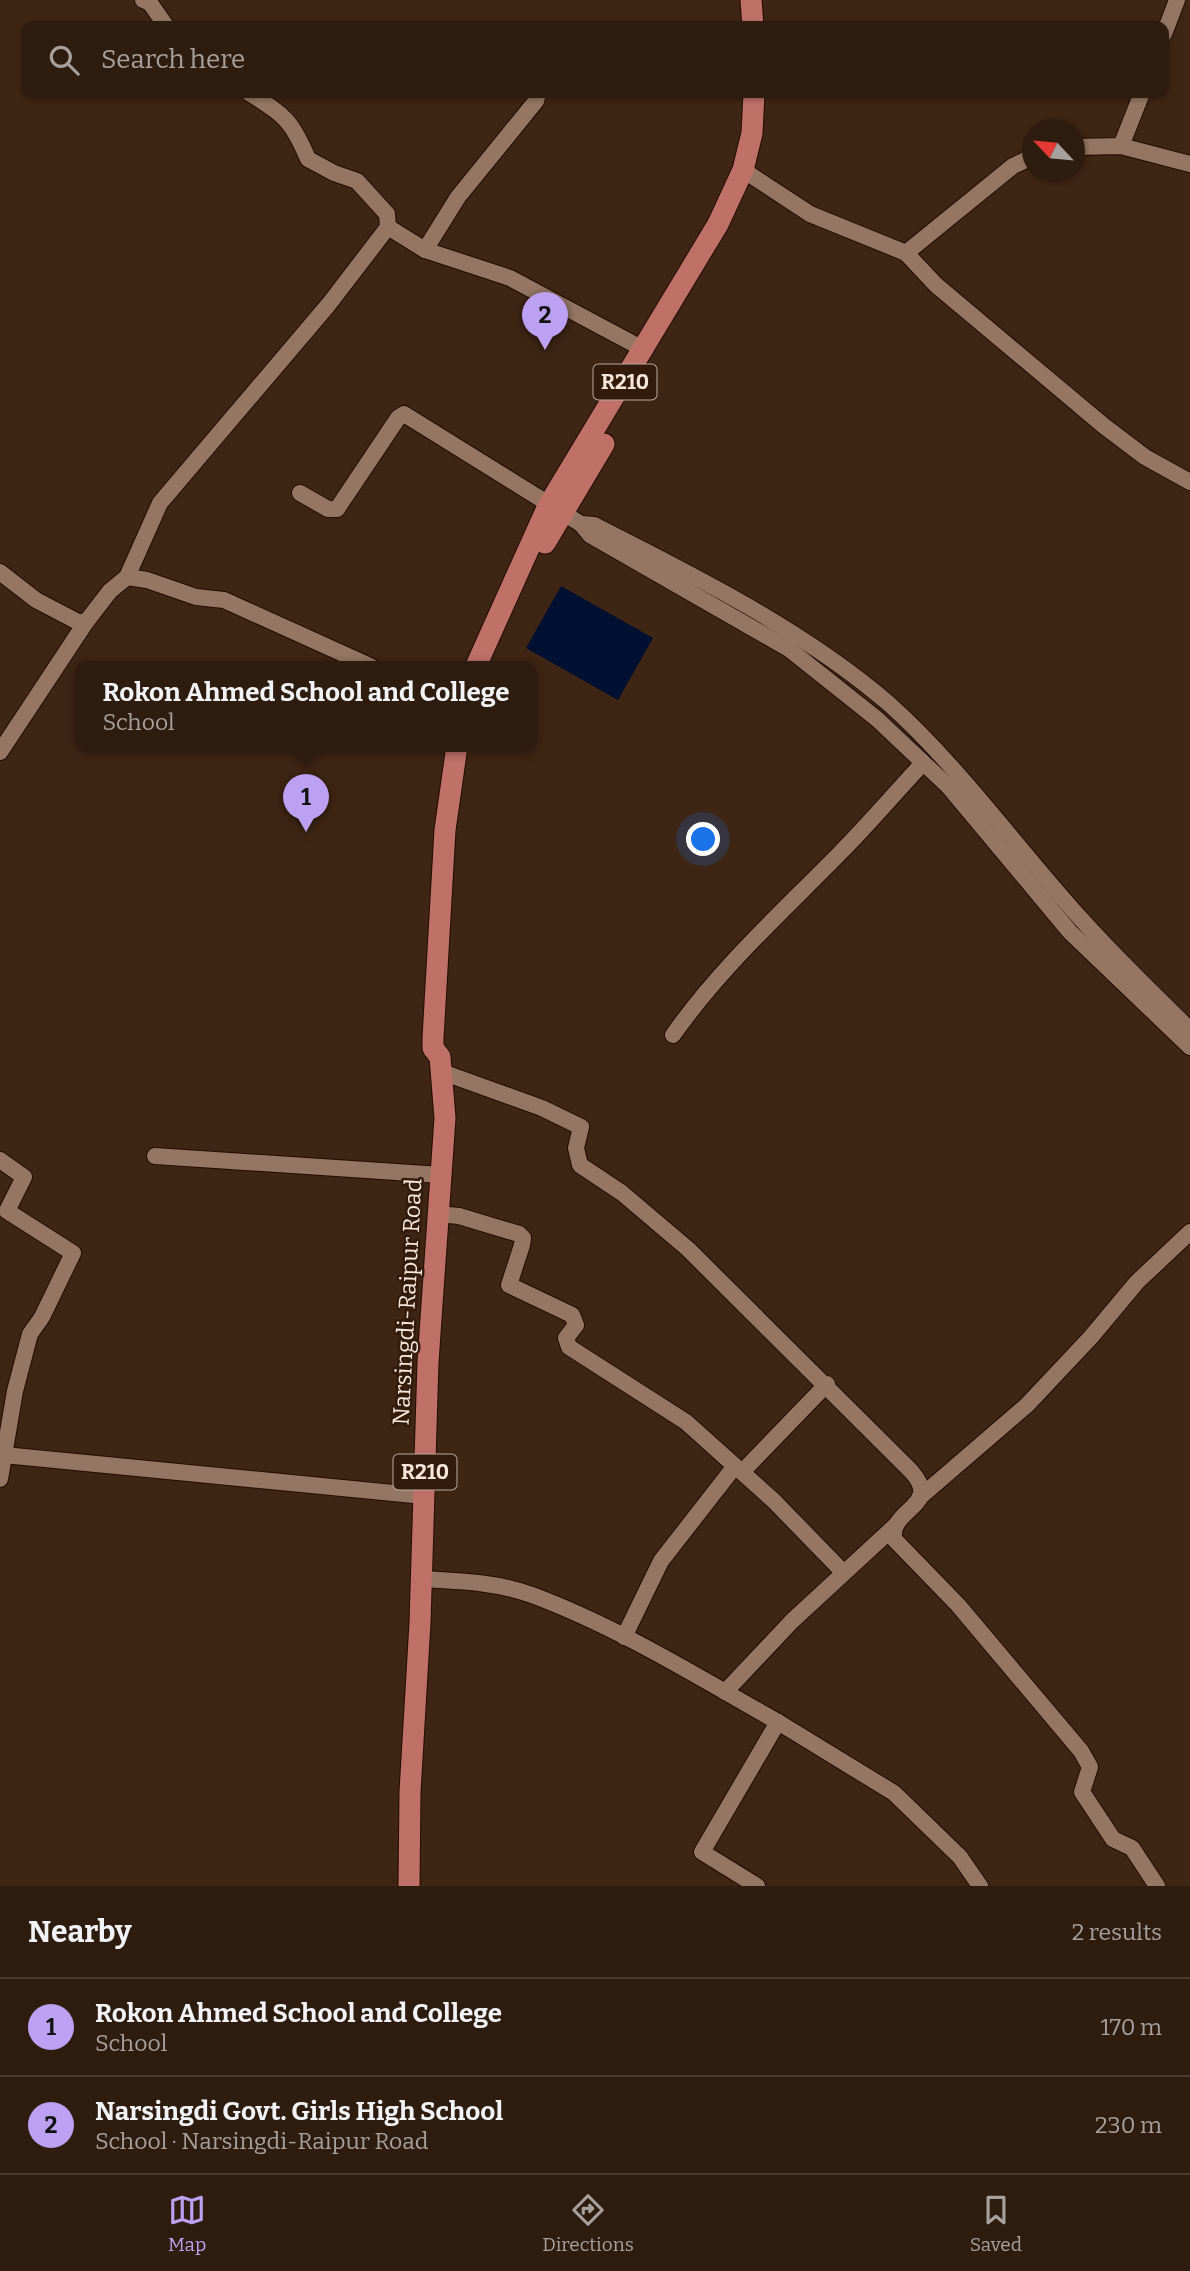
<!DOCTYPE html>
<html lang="en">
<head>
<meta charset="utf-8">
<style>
	body { margin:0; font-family:Bitter,serif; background:#362518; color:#f1f3f6 }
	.compass { position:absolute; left:1022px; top:119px; width:63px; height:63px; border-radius:50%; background:#2e1c0f; box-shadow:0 2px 5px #0004; rotate:296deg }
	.you { position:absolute; left:704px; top:840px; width:24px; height:24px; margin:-18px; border:5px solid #fff; border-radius:50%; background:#1a73e8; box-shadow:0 0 0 10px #1a73e833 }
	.badge { display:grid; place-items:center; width:46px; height:46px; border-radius:50%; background:#bca0f2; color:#111; font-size:23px; font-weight:700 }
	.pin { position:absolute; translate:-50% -58px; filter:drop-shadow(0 2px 4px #0008) }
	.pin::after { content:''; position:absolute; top:37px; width:24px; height:21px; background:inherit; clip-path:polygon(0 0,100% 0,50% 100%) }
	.popup { position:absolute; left:75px; top:661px; width:462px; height:91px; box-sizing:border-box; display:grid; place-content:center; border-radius:14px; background:#2e1c0f; filter:drop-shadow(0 2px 5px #0005); font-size:23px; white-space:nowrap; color:#a7a19e }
	.popup b { font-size:26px; color:#f1f3f6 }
	.popup::after { content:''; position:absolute; left:50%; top:100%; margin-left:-14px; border:14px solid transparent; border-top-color:#2e1c0f }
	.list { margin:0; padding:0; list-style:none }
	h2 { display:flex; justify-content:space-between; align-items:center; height:91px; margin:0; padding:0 28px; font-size:30px }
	h2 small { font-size:23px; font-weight:400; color:#a7a19e }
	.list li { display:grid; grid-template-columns:46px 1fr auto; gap:21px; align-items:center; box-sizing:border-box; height:98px; padding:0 28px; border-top:2px solid #493a2f }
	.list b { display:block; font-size:26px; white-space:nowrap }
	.list p { margin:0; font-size:23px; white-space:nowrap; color:#a7a19e }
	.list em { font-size:23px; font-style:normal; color:#a7a19e }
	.icon { flex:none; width:38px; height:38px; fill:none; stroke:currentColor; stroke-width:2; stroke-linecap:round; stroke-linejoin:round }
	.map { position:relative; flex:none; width:1190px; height:1886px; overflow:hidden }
	.search { position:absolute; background:#2e1c0f; box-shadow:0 2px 5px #0004; left:21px; right:21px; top:21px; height:77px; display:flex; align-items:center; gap:18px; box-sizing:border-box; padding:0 24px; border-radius:14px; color:#a7a19e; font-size:26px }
	.sheet { height:287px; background:#2e1c0f }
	nav { display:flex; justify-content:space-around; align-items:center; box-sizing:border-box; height:98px; border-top:2px solid #493a2f; background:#2e1c0f; font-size:19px; color:#a7a19e }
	nav a { display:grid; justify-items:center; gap:4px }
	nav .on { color:#bca0f2 }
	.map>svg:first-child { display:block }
	.water { fill:#001032 }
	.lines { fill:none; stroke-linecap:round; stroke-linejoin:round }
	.minor-casing { stroke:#240d01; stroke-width:18 }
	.major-casing { stroke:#240d01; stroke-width:23 }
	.minor { stroke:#947663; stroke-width:16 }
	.major { stroke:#bf7168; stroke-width:21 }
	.labels { text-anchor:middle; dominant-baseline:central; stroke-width:5; stroke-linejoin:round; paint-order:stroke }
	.shield { fill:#331b0b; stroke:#bca99d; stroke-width:2 }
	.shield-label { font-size:21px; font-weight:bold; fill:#f7e6dc }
	.street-label { font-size:23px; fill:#f7e6dc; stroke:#331b0b }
</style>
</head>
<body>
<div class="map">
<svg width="1190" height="1886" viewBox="0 0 1190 1886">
	<rect width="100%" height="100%" fill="#3e2514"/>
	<polygon class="water" points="561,586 653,638 618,700 526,648"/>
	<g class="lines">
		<defs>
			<g id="minor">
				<polyline points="143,0 150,3 166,26"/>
				<polyline points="1164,34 1177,0"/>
				<polyline points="1121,146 1142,93"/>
				<polyline points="1074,147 1121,146 1190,164"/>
				<polyline points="743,170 810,214 906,253 1013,166 1032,157"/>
				<polyline points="388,227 425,250 510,278 645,350"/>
				<polyline points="425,250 458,197 536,101 538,93"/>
				<polyline points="906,253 936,285 1104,426 1145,457 1190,482"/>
				<polyline points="300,493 328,509 337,509 398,418 404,414 581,524 590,535 789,649 877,719 949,787 1070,932 1190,1047"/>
				<path d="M581,524L594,525C693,575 803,630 888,703C958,765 1019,851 1082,920C1116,958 1154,994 1190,1030"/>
				<polyline points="0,572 36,600 78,622 86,622"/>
				<polyline points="127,577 147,580 196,597 224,600 370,666"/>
				<path d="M0,752L86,622L110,591L127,577L160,503L329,304L388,227L387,214L357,181L334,173L308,159C292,121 285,115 249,93"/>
				<path d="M673,1035C720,968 782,912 839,854C868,825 895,793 923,763"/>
				<path d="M442,1072L542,1108L581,1127L576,1148L580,1165L622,1193L688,1249L911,1471C943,1507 890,1507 894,1539L958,1605L1081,1751L1090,1767L1082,1792L1113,1839L1132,1848L1157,1886"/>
				<polyline points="155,1156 441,1175"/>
				<polyline points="0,1160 24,1177 7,1211 73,1253 42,1317 30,1334 15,1391 0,1479"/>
				<polyline points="437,1214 459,1216 519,1234 523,1238 522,1245 509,1285 572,1315 576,1325 566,1338 569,1347 686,1422 774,1501 843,1572"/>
				<polyline points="4,1455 424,1496"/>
				<polyline points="742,1472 827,1384"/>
				<polyline points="919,1498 1027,1405 1091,1337 1137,1282 1190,1232"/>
				<path d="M422,1579C458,1581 497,1582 532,1595C618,1627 698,1677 778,1722L702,1852L757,1886"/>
				<polyline points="624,1637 661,1561 735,1466"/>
				<polyline points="725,1692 792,1621 896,1525"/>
				<polyline points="778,1722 894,1793 960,1857 980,1886"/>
			</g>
			<g id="major">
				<polyline points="751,0 753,26"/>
				<polyline points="545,543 604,444"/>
				<polyline points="476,666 548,506 718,224 743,170 752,133 754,93"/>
				<polyline points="409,1886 410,1792 420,1623 428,1362 445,1118 440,1057 433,1048 433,1038 445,830 457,746"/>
			</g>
		</defs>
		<use href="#minor" class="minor-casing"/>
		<use href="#major" class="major-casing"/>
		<use href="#minor" class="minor"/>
		<use href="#major" class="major"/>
	</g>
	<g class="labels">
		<g class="shield">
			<rect x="593.5" y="364.5" width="63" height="35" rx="5"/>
			<rect x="393.5" y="1454.5" width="63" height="35" rx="5"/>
		</g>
		<g class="shield-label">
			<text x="625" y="382">R210</text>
			<text x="425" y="1472">R210</text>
		</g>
		<g class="street-label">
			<text transform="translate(407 1302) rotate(-87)">Narsingdi-Raipur Road</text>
		</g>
	</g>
</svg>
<svg class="compass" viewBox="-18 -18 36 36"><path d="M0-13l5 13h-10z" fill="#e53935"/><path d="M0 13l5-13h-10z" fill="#a7a19e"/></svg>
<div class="you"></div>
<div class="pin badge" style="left:306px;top:832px">1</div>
<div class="popup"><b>Rokon Ahmed School and College</b>School</div>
<div class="pin badge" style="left:545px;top:350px">2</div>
<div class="search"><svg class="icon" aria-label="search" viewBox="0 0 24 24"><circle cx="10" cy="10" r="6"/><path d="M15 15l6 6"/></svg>Search here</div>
</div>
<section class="sheet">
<h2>Nearby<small>2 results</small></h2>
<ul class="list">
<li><span class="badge">1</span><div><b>Rokon Ahmed School and College</b><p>School</p></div><em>170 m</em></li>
<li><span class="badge">2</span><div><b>Narsingdi Govt. Girls High School</b><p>School · Narsingdi-Raipur Road</p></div><em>230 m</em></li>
</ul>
</section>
<nav>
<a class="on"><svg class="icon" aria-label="map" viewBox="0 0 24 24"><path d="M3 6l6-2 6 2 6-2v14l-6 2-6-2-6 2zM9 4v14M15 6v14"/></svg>Map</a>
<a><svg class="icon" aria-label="directions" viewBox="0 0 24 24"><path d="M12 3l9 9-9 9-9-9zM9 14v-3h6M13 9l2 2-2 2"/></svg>Directions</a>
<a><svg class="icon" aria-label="saved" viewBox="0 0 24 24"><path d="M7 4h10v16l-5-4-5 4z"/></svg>Saved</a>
</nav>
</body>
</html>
